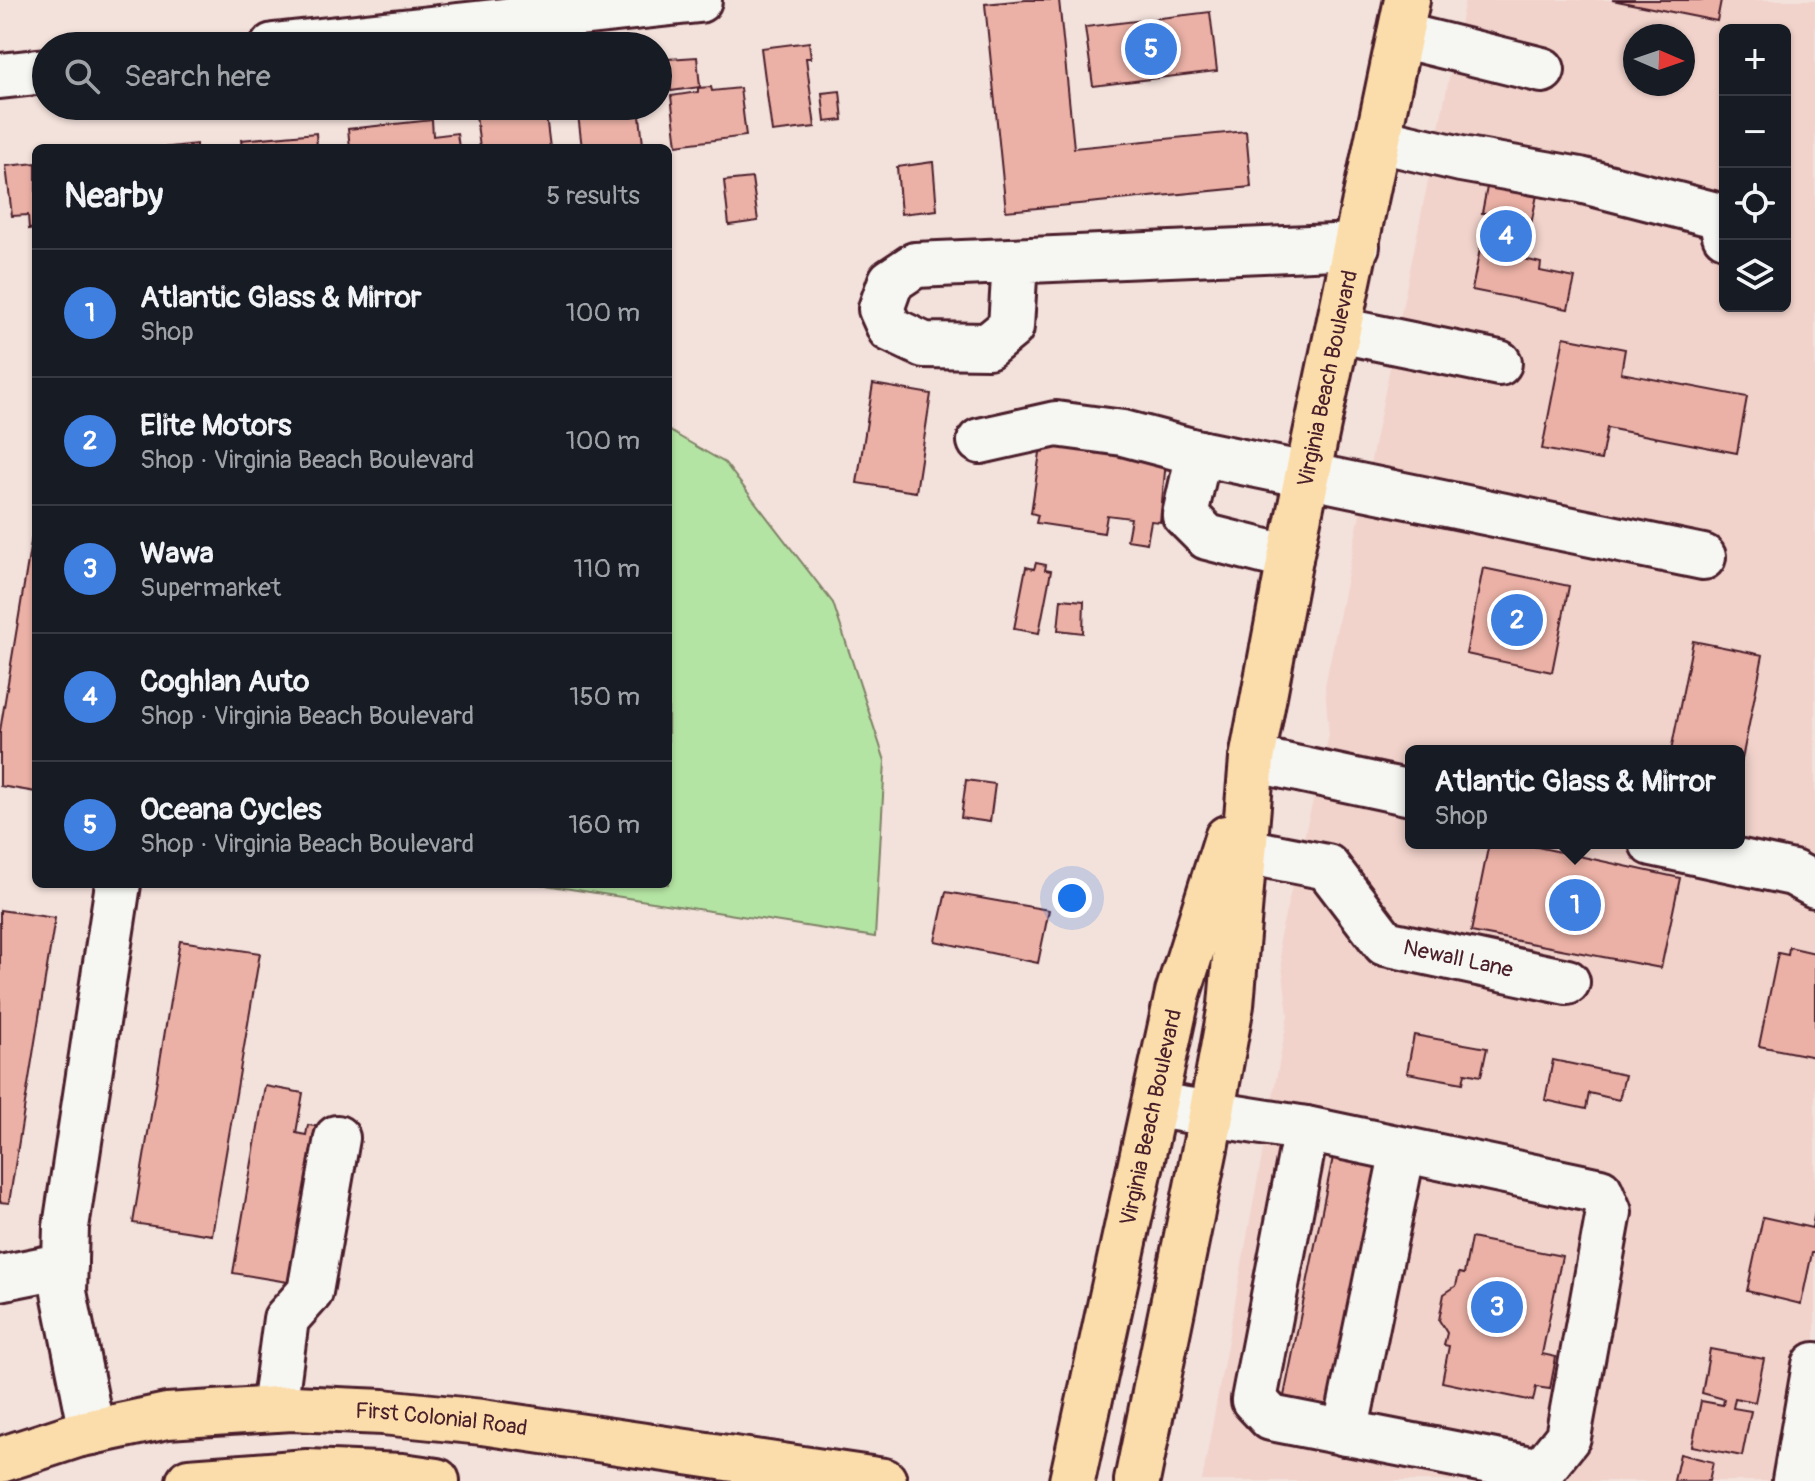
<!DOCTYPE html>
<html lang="en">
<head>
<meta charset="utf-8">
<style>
	body { margin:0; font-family:Pangolin,sans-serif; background:#20242c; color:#f1f3f6 }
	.controls { position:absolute; right:24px; top:24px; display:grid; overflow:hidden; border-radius:12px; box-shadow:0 2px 6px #0004 }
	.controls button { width:72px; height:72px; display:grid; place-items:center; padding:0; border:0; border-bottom:2px solid #363941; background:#171b24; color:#f1f3f6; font:40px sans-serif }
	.compass { position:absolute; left:1623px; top:24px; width:72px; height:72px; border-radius:50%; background:#171b24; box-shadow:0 2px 6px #0004; rotate:92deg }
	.you { position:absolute; left:1072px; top:898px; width:28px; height:28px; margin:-20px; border:6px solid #fff; border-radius:50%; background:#1a73e8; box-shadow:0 0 0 12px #1a73e833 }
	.badge { display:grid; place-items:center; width:52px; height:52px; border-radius:50%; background:#b45309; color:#fff; font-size:26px; font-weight:700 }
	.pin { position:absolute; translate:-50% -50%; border:4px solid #fff; box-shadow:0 2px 8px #0006 }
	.popup { position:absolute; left:1405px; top:745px; width:340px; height:104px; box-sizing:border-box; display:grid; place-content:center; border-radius:12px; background:#171b24; filter:drop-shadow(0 2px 6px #0005); font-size:26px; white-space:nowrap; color:#9ea1a6 }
	.popup b { font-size:30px; color:#f1f3f6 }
	.popup::after { content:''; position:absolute; left:50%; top:100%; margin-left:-16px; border:16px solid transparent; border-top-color:#171b24 }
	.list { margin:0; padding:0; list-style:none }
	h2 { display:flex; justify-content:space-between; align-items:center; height:104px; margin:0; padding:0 32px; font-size:34px }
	h2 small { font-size:26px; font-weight:400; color:#9ea1a6 }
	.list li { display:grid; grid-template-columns:52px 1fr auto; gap:24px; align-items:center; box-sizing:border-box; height:128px; padding:0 32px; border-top:2px solid #363941 }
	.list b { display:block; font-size:30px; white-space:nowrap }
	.list p { margin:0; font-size:26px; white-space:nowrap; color:#9ea1a6 }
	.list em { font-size:26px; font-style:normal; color:#9ea1a6 }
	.icon { flex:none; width:44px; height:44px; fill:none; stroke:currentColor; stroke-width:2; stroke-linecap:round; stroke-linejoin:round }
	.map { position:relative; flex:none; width:1815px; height:1481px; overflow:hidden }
	.search { position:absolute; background:#171b24; box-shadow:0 2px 6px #0004; left:32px; top:32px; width:640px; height:88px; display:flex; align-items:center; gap:20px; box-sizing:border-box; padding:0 28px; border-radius:44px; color:#9ea1a6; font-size:30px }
	.panel { position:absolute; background:#171b24; box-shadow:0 2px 6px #0004; left:32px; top:144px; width:640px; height:744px; border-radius:12px }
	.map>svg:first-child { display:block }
	.built { fill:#f1d3cb; fill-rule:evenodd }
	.green { fill:#b4e4a3; stroke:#7f8267; stroke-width:2 }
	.building { fill:#ebb1a6; stroke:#4a1f2b; stroke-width:2 }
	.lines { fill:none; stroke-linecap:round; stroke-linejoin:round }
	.minor-casing { stroke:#4a1f2b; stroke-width:50 }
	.major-casing { stroke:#4a1f2b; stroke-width:50 }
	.minor { stroke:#f6f6f2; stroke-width:44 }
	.major { stroke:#fbddab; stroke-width:44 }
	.labels { text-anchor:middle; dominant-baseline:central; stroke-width:7; stroke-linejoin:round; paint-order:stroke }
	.street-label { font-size:22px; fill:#4a1f2b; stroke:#f6f6f2 }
</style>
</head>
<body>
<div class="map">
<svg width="1815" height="1481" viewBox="0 0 1815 1481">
	<rect width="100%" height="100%" fill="#f3e1db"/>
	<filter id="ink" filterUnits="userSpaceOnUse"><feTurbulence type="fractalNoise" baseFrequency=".0125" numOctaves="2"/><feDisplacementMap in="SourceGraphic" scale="16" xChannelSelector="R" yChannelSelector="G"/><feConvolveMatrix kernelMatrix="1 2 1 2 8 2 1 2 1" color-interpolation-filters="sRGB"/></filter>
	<g filter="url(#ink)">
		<path class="built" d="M1465,0H1815V1481H1202L1288,1015L1279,940L1329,735L1325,686ZM1725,30H1785V306H1725ZM1635,36H1683V84H1635ZM1411,751H1739V843H1411Z"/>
		<polygon class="green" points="668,430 725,463 833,603 885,761 875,937 539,884 668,884"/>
		<g class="building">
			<polygon points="1026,0 1059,0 1074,148 1246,131 1251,187 1006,211 985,4"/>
			<polygon points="1612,0 1721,0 1717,21"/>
			<polygon points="1210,12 1217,71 1093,86 1085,27"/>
			<polygon points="809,42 811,58 806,58 815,127 772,132 761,48"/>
			<polygon points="697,57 700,87 671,91 668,59"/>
			<polygon points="711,87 712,91 740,88 746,136 677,145 671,96 698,92 698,88"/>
			<polygon points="840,91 843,120 825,122 822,93"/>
			<polygon points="577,106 639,106 643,145 615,148 582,148"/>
			<polygon points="545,107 550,148 480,148 476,115"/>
			<polygon points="432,120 433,136 457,133 459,148 350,148 348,129"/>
			<polygon points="316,133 317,148 242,148 241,140"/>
			<polygon points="196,144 196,148 162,148"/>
			<polygon points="933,162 937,210 901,214 897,167"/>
			<polygon points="36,163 36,228 29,229 28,215 12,216 6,166"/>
			<polygon points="752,178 758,221 729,225 724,181"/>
			<polygon points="1495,181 1537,195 1524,259 1541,263 1540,271 1575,278 1568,309 1472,290 1487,213 1482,213 1487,187"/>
			<polygon points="1564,337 1625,349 1621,373 1747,397 1737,453 1607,428 1601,460 1542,449"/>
			<polygon points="873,384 931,394 916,492 857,483"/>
			<polygon points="1047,443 1166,461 1160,522 1151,521 1147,543 1127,540 1131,518 1107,515 1104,533 1036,523 1038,515 1031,513 1041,446"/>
			<polygon points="36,512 36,792 0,786 0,731"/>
			<polygon points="1036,563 1046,565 1045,570 1051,571 1039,633 1014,629 1026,567 1034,569"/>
			<polygon points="1483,568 1569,586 1552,672 1466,654"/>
			<polygon points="1061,599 1084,601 1083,633 1058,630"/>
			<polygon points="1693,641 1763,655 1739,774 1739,751 1671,751"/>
			<polygon points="966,780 995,784 990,822 961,818"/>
			<polygon points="1489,843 1519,843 1680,878 1661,968 1471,932"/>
			<polygon points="946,892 1049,910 1038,963 935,941"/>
			<polygon points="0,910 55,918 9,1203 0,1202"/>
			<polygon points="180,941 260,953 212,1235 133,1223"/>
			<polygon points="1789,947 1815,953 1815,1057 1759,1046 1778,953 1788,955"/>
			<polygon points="1414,1035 1487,1048 1481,1076 1465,1073 1463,1083 1407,1073"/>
			<polygon points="1553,1060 1625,1075 1619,1100 1589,1093 1586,1109 1545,1100"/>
			<polygon points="265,1086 303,1093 296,1133 306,1135 308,1125 321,1127 294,1283 233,1273"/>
			<polygon points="1333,1157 1378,1167 1329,1411 1283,1401"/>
			<polygon points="1815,1211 1815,1253 1812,1253 1801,1304 1747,1291 1763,1217 1812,1228"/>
			<polygon points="1471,1238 1562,1256 1542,1354 1556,1357 1550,1389 1536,1387 1533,1401 1442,1382 1449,1346 1444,1345 1447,1333 1439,1320 1444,1294 1456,1286 1459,1273 1464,1274"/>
			<polygon points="1710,1349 1764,1359 1755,1402 1735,1398 1733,1408 1751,1411 1742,1456 1692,1446 1701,1401 1723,1405 1724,1399 1702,1393"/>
			<polygon points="1680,1454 1713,1462 1709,1481 1674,1481"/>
		</g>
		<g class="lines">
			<defs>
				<g id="minor">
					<polyline points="1400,35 1542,70"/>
					<polyline points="273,46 699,0"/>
					<polyline points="0,76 46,71"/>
					<polyline points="1379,140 1461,159 1580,180 1720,216 1725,235"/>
					<polyline points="1015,261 1011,327 988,346 924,345 890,329 881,309 891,281 915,265 1357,246"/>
					<polyline points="1339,330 1499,363"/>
					<polyline points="980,441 1056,424 1123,433 1199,453 1703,557"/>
					<polyline points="1199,453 1185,515 1207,537 1290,558"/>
					<polyline points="1252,759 1411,793"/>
					<polyline points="1652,843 1793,873 1815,885"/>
					<path id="s1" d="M1245,851L1327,867L1385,943L1567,982"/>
					<polyline points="1155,1105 1306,1129 1600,1191 1609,1212 1568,1437 1541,1471 1540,1481"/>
					<polyline points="1306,1129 1254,1400 1271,1418 1541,1471"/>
					<polyline points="0,1278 65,1265"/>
					<polyline points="274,1409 286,1319 310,1292 337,1138"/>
					<polyline points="92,1432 64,1292 66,1227 118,884"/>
					<polyline points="1345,1433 1403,1150"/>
					<polyline points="1795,1481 1815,1365"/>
				</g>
				<g id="major">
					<path id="s2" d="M0,1460L77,1435L167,1416L292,1408L383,1412L482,1422L884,1481"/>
					<polyline points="189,1481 307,1472 402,1476 437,1481"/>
					<path id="s3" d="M1072,1481L1178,993L1227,838"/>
					<path id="s4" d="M1137,1481L1206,1143L1231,1005L1252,759L1290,558L1407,0"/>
				</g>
			</defs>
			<use href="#minor" class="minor-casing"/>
			<use href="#major" class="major-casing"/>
			<use href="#minor" class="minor"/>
			<use href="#major" class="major"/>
		</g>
	</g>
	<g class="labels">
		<g class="street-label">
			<text stroke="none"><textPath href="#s4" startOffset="1120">Virginia Beach Boulevard</textPath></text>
			<text stroke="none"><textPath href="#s1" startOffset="254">Newall Lane</textPath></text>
			<text stroke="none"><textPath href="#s3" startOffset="372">Virginia Beach Boulevard</textPath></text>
			<text stroke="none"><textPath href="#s2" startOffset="448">First Colonial Road</textPath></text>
		</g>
	</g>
</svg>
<div class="controls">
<button>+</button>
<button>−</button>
<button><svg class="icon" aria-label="locate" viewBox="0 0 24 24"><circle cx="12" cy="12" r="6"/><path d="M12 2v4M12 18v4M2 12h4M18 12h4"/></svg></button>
<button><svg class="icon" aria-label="layers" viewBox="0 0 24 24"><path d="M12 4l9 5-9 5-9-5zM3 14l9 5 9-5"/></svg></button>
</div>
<svg class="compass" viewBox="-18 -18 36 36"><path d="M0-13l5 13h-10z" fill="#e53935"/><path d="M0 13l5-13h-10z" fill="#9ea1a6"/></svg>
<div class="you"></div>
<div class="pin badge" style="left:1575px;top:905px;background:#3f7fe0">1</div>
<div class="popup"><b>Atlantic Glass &amp; Mirror</b>Shop</div>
<div class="pin badge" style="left:1517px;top:620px;background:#3f7fe0">2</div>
<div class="pin badge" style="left:1497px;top:1307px;background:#3f7fe0">3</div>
<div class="pin badge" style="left:1506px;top:236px;background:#3f7fe0">4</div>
<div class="pin badge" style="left:1151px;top:49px;background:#3f7fe0">5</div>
<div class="search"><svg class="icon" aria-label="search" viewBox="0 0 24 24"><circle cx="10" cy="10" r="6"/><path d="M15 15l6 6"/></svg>Search here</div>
<section class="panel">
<h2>Nearby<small>5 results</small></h2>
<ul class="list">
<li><span class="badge" style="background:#3f7fe0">1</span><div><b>Atlantic Glass &amp; Mirror</b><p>Shop</p></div><em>100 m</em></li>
<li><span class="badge" style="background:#3f7fe0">2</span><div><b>Elite Motors</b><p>Shop · Virginia Beach Boulevard</p></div><em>100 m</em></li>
<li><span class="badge" style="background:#3f7fe0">3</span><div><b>Wawa</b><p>Supermarket</p></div><em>110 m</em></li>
<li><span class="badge" style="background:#3f7fe0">4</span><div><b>Coghlan Auto</b><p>Shop · Virginia Beach Boulevard</p></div><em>150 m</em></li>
<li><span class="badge" style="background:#3f7fe0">5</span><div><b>Oceana Cycles</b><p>Shop · Virginia Beach Boulevard</p></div><em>160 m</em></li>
</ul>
</section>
</div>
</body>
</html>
